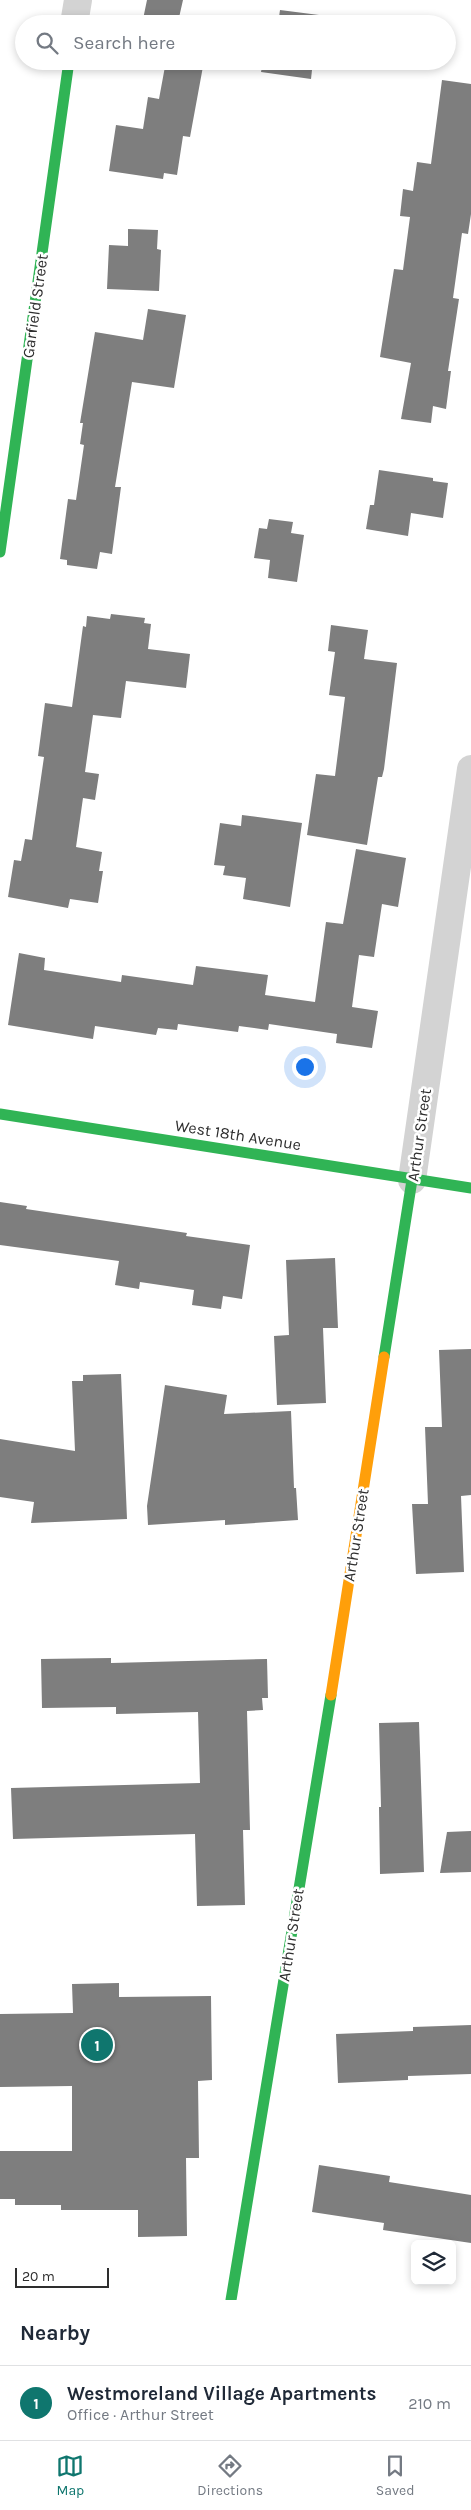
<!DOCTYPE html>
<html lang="en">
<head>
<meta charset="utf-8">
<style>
	body { margin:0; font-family:Karla,sans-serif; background:#f2f2f3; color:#1f2937 }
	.controls { position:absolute; right:15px; bottom:15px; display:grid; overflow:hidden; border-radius:8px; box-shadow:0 2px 8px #0003 }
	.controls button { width:45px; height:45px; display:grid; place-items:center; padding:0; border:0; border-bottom:1px solid #e0e1e3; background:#fff; color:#1f2937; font:25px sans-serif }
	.scale { position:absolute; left:15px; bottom:12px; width:94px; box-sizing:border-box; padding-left:5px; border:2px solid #2e2e2e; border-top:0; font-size:14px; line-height:18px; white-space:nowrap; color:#2e2e2e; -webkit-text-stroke:4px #fff; paint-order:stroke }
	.you { position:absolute; left:304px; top:1066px; width:18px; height:18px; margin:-12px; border:4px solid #fff; border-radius:50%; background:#1a73e8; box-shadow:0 0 0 8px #1a73e833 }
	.badge { display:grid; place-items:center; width:32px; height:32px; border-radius:50%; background:#0f766e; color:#fff; font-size:16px; font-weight:700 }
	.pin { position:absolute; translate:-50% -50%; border:2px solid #fff; box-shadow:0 1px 5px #0006 }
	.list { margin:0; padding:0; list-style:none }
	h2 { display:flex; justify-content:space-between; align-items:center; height:65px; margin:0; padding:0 20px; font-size:21px }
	h2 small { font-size:16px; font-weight:400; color:#747a83 }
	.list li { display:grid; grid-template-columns:32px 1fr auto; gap:15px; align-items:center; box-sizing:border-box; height:75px; padding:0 20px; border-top:1px solid #e0e1e3 }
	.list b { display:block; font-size:19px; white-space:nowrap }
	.list p { margin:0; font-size:16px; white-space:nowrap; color:#747a83 }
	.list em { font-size:16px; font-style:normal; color:#747a83 }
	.icon { flex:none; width:28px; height:28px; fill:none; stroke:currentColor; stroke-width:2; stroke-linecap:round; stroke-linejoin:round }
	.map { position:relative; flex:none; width:471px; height:2300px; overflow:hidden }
	.search { position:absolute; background:#fff; box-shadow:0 2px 8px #0003; left:15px; right:15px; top:15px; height:55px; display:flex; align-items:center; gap:12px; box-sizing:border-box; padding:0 18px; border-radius:28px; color:#747a83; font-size:19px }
	.sheet { height:140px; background:#fff }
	nav { display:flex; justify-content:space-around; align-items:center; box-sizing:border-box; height:70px; border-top:1px solid #e0e1e3; background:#fff; font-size:14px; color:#747a83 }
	nav a { display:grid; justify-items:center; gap:2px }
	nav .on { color:#0f766e }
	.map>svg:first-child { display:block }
	.building { fill:#7e7e7e }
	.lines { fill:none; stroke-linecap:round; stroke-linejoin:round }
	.street { stroke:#d3d3d3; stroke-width:28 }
	.fast { stroke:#30b455; stroke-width:11 }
	.slow { stroke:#ff9f0a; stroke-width:11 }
	.labels { text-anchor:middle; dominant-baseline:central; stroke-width:5; stroke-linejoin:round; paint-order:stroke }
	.street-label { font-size:16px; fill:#2e2e2e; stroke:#fff }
</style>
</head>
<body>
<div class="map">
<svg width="471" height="2300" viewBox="0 0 471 2300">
	<rect width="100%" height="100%" fill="#fff"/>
	<g class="building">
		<polygon points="147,0 183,0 178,22 186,24 142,24"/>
		<polygon points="280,10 319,15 318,24 278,24"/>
		<polygon points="166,61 204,61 190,137 183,136 177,175 164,173 163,179 109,171 116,125 143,129 148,97 159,99"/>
		<polygon points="263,61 313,61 311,79 261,72"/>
		<polygon points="442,80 471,84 471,214 468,234 462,233 453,298 459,299 448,371 451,371 446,409 433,406 431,423 401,419 411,363 380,357 394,269 403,270 410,217 400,216 403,189 413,191 417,162 431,164"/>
		<polygon points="128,229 158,230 157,249 161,250 159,291 107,289 109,245 128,246"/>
		<polygon points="148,309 186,315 174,388 132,382 115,487 121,487 112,554 100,552 97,569 67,565 67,560 60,559 68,499 76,500 84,445 80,444 83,423 80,423 95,332 143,340"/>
		<polygon points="379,470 433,478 433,481 448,483 443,518 411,513 408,536 366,529 370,505 374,505"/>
		<polygon points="269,519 293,522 291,533 304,535 297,582 268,578 270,560 254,558 259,528 267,529"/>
		<polygon points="111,614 145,618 144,623 151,624 148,649 190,654 186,688 126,681 121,718 93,715 85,772 99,774 95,800 83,798 76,847 102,852 99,871 103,871 98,903 70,899 68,908 8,897 14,860 21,861 25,839 32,840 44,757 38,756 45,703 72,707 83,626 86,627 87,616 110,619"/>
		<polygon points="331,625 368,630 364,659 397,663 384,769 382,777 378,777 367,845 307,835 316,774 335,776 345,697 329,695 335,652 328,651"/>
		<polygon points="242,815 302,823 290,907 243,899 246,878 223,875 225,866 214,865 220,823 241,826"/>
		<polygon points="356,849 406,858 398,907 382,904 374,957 359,955 352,1007 378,1011 372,1048 336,1043 337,1034 269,1024 268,1030 239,1026 238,1032 178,1024 177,1030 158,1028 156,1035 95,1026 93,1039 8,1025 19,953 45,958 44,970 121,982 122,975 193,985 196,966 268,975 265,995 315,1002 326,922 343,924"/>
		<polygon points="0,1202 27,1206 26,1209 187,1233 186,1236 250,1245 242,1299 223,1296 221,1309 192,1305 194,1290 140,1282 139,1289 115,1285 119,1261 0,1245"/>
		<polygon points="335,1258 338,1328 323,1328 326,1403 277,1405 274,1336 289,1335 286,1260"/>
		<polygon points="471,1349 471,1495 461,1496 464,1572 416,1574 412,1504 428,1504 425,1427 442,1427 439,1350"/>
		<polygon points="121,1374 127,1519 31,1523 34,1502 0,1497 0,1439 75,1451 72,1381 83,1381 83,1375"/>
		<polygon points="165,1385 227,1395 224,1414 291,1411 294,1488 296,1488 298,1520 225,1525 225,1520 148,1525 147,1506"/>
		<polygon points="111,1658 111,1663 267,1659 268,1698 262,1698 263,1710 247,1711 250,1830 243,1830 245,1905 197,1906 195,1834 13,1839 11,1788 200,1783 198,1712 116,1714 116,1707 42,1708 41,1659"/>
		<polygon points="419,1722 424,1872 380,1874 379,1807 381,1807 379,1723"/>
		<polygon points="471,1831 471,1872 440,1873 447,1832"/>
		<polygon points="119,1983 119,1997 211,1996 212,2080 198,2081 199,2158 186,2158 187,2236 138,2237 138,2210 61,2210 61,2205 15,2205 15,2199 0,2199 0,2151 72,2151 72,2086 0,2087 0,2014 73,2013 72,1984"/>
		<polygon points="471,2025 471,2074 408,2076 408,2080 338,2083 336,2034 413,2031 413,2027"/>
		<polygon points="319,2165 390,2176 389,2182 471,2195 471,2243 383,2230 384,2223 312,2212"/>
	</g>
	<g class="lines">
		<g class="street">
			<polyline points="74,24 78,0"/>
			<polyline points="412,1180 471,769"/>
		</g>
		<g class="fast">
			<polyline points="0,552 69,61"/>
			<polyline points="0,1114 471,1188"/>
			<polyline points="384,1357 412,1180"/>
			<polyline points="231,2300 331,1695"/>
		</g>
		<polyline class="slow" points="331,1695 384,1357"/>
	</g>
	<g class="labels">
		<g class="street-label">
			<text transform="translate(35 306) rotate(-82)">Garfield Street</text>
			<text transform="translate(238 1135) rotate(9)">West 18th Avenue</text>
			<text transform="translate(419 1135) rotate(-82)">Arthur Street</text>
			<text transform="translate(356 1535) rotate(-81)">Arthur Street</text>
			<text transform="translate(291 1935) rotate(-81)">Arthur Street</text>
		</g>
	</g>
</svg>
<div class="controls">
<button><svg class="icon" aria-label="layers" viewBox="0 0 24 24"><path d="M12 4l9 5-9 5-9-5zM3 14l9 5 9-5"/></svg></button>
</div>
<div class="scale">20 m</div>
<div class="you"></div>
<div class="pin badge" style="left:97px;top:2045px">1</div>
<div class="search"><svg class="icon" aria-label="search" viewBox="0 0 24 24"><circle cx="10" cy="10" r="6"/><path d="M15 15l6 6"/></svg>Search here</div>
</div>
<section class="sheet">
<h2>Nearby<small></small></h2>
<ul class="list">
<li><span class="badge">1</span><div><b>Westmoreland Village Apartments</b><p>Office · Arthur Street</p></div><em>210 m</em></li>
</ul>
</section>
<nav>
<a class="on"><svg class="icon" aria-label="map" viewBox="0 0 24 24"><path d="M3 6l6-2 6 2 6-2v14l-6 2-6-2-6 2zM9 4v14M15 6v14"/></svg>Map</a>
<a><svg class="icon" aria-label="directions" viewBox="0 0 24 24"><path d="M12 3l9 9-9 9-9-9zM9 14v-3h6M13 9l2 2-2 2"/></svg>Directions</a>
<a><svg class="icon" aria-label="saved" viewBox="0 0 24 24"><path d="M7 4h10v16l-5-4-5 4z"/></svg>Saved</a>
</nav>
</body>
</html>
